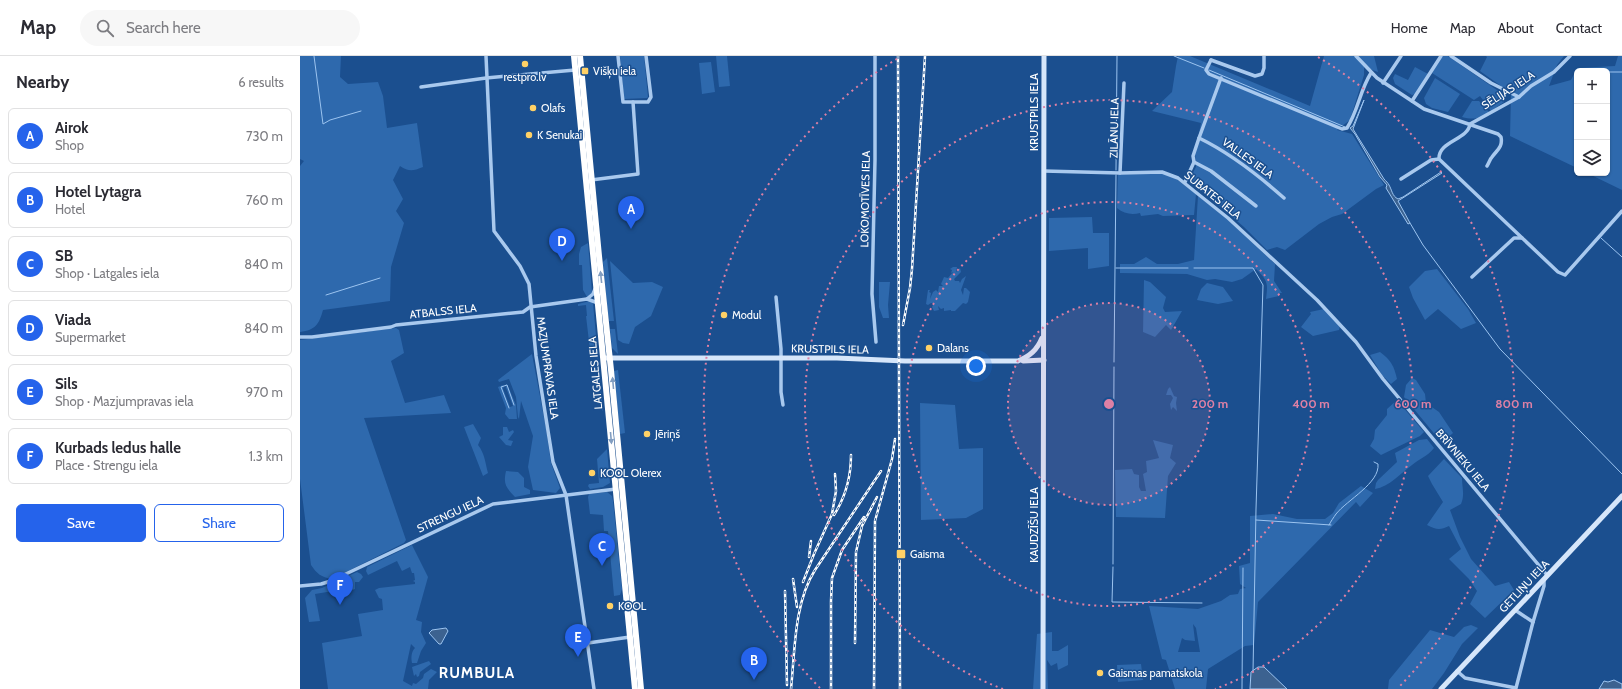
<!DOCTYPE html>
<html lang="en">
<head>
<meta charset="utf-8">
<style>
	body { margin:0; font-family:Cabin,sans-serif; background:#f7f7f7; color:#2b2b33 }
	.controls { position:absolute; right:12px; top:12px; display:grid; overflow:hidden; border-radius:6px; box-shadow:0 1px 3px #0004 }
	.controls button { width:36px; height:36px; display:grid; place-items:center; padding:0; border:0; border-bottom:1px solid #e1e1e2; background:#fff; color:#2b2b33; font:20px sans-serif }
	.you { position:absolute; left:676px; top:310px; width:14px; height:14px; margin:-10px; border:3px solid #fff; border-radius:50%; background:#1a73e8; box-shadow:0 0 0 6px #1a73e833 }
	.badge { display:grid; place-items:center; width:26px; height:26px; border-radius:50%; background:#2563eb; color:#fff; font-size:13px; font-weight:700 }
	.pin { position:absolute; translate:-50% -33px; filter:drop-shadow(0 1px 2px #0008) }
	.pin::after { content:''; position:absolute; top:21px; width:14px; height:12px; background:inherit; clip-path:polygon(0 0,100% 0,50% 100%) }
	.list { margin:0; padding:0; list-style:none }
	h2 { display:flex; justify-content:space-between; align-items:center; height:52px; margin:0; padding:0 16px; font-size:17px }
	h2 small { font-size:13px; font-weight:400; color:#7c7c81 }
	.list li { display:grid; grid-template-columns:26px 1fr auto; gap:12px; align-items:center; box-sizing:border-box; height:56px; margin:0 8px 8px; padding:0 8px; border:1px solid #e1e1e2; border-radius:6px }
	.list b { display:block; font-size:15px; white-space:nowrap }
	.list p { margin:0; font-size:13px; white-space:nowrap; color:#7c7c81 }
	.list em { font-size:13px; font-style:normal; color:#7c7c81 }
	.actions { display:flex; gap:8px; padding:12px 16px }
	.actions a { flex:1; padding:9px 0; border:1px solid #2563eb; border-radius:6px; text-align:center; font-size:14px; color:#2563eb }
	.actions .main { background:#2563eb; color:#fff }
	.icon { flex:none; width:22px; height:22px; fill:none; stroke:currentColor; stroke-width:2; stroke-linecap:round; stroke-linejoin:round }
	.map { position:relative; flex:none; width:1322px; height:633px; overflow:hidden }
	header { display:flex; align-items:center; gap:24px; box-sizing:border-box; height:56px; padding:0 20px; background:#fff; border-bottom:1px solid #e1e1e2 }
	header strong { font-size:19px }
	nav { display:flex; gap:22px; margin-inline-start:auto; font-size:14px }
	.search { width:280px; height:36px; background:#f7f7f7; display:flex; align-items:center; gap:10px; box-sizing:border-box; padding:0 14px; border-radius:22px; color:#7c7c81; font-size:15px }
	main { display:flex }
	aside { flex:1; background:#fff }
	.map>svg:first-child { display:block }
	.green { fill:#2e69ad; fill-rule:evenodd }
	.water { fill:#3c6290; stroke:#9cc4f0 }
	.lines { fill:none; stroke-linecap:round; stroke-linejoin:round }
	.stream { stroke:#9cc4f0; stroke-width:1 }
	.street { stroke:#a9c9ee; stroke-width:3.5 }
	.secondary { stroke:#d6e6fa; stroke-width:5 }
	.highway { stroke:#fff; stroke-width:6 }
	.rail-casing { stroke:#fff; stroke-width:2.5 }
	.rail { stroke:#1b4f8f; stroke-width:1; stroke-dasharray:3; stroke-linecap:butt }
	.oneway { fill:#829ec1 }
	.ring { fill:none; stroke:#dd80a5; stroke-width:2; stroke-dasharray:2 4 }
	.poi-dot { fill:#ffd166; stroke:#1b4f8f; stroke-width:1.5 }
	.labels { text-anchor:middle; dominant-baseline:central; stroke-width:3; stroke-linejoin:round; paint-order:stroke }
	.poi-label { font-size:11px; fill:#fff; stroke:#1b4f8f; text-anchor:start }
	.street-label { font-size:11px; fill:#fff; stroke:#1b4f8f }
	.district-label { font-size:15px; font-weight:bold; letter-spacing:1px; fill:#fff; stroke:#1b4f8f }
	.centre { fill:#dd80a5; stroke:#1b4f8f; stroke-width:2 }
	.ring-label { font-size:12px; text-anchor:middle; font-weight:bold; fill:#dd80a5; stroke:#1b4f8f; stroke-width:3; stroke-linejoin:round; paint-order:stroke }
</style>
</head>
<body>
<header>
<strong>Map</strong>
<div class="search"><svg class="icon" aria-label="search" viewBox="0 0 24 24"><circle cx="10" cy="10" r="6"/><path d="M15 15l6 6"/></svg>Search here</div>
<nav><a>Home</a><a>Map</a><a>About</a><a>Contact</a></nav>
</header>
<main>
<aside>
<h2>Nearby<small>6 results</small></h2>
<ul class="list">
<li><span class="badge">A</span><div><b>Airok</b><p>Shop</p></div><em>730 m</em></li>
<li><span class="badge">B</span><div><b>Hotel Lytagra</b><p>Hotel</p></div><em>760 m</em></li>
<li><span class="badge">C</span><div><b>SB</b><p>Shop · Latgales iela</p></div><em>840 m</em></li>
<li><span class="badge">D</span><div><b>Viada</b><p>Supermarket</p></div><em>840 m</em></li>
<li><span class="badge">E</span><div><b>Sils</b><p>Shop · Mazjumpravas iela</p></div><em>970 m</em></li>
<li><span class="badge">F</span><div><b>Kurbads ledus halle</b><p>Place · Strengu iela</p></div><em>1.3 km</em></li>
</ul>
<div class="actions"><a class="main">Save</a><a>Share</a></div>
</aside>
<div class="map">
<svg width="1322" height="633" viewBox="0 0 1322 633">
	<rect width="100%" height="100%" fill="#1b4f8f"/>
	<g class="green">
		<path d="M0,0H41L40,21L48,28L78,26L83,40L87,72L117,67L123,111C113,115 109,116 100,110L93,124L103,143L96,155L104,167L91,211L90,245L23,254C19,268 16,274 0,276V110L4,105L0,103Z"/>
		<polygon points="320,0 344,0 348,41 347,42 324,43"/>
		<polygon points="416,0 427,0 430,30 419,31"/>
		<polygon points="878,0 890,0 1010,50 1024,0 1074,0 1078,16 1064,11 1064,19 1050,64 1037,74 1052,78 1084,129 1076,133 1042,158 1032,161 1019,168 985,194 977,191 967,194 944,171 889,124 896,111 895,98 901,67 852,55 872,36 876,10"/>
		<polygon points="1143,0 1148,0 1204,39 1204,46 1191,55 1180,40 1174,44 1132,17"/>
		<polygon points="1186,0 1264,0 1257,9 1249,30 1271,24 1277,12 1315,10 1318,0 1322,0 1322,134 1287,117 1307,117 1307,15 1277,15 1277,112 1210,80 1211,39 1199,33 1201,30 1180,15 1187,1"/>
		<polygon points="411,6 415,36 402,38 399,7"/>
		<polygon points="1115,11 1128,18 1116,38 1112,39 1095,28 1093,22 1095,18 1108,24"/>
		<polygon points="1135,22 1160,38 1148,56 1132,52 1126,48 1124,42"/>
		<path d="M1172,45H1179L1189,56C1180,63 1173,64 1162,61Z"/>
		<path d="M864,117L875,122L896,138L894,159L863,160L858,158L841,160L840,157C832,159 824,158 817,152L818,118Z"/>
		<path d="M898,140L923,159L975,208L974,225L982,237H979V240L966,243C968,227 968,225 956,213L942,223L932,226L915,223L907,224L887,218L820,217V208H834L846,201L857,208H878L894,204Z"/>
		<polygon points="792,161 793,177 809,177 809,210 788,213 788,192 749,195 749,162"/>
		<polygon points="288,187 292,236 291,239 287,241 283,234 282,209 279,209 279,198 281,191"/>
		<polygon points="307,202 314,265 309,265 307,251 303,206"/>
		<polygon points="310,205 333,227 352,226 363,231 351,260 335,271 329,288 323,287 318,284"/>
		<polygon points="653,211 657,211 656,216 660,212 661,216 654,223 655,225 659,225 660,227 662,223 666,220 661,234 663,239 664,232 666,232 670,236 668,246 666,248 663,247 655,255 651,255 651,254 644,255 644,252 641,253 638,250 639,254 634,255 632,251 634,247 631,247 628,249 626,248 628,234 630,234 629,236 631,237 630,243 633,236 636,234 638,236 639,230 643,230 641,228 644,221 648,222 653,216 651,217 652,214 650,213"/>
		<polygon points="1137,213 1168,253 1176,267 1161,273 1138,253 1125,264 1113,242 1109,231 1125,215"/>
		<polygon points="844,224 850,226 866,241 863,252 865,256 882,255 871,274 866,269 855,281 843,276"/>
		<polygon points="579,226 590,226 588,249 589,262 583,262 579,251"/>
		<polygon points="907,227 923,231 933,245 918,248 897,244 901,233"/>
		<polygon points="290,245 293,247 303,355 300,351 301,348 297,295 290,294 286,260 287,260 286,249 278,250 278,248"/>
		<polygon points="1024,253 1040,270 1039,274 1013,280 1001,271 1011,258 1010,256"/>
		<path d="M96,272L99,274L104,297L91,305L105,347L144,339L151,357L64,362L106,484L104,487L32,523C21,521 17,518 11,509L0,423V284Z"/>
		<polygon points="310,273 315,273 318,298 312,292"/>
		<path d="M1080,296C1091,304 1094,310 1097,323L1091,328L1082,319L1070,299Z"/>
		<polygon points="232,298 246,372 251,407 260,432 256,437 233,434 228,411 233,380 221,345 219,363 218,361 216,341 209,323 199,326 198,324"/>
		<polygon points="318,314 325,377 320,378 314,315"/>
		<polygon points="1112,322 1116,324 1125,338 1126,347 1139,356 1153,377 1142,387 1104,341 1106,329"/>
		<polygon points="207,328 216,349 217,363 209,363 205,358 206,352 198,331 203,329 204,330 203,333 210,351 213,350 205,329"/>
		<polygon points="870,331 874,340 877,341 876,347 877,355 873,351 871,354 870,348 873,342 871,339 866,339 868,333"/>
		<polygon points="1097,344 1124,376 1120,380 1081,399 1070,390 1074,383 1075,374 1087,359 1087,353"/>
		<polygon points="620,347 655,349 659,393 683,392 683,453 666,462 621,464"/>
		<path d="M173,368L181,382L178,389C185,398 185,406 188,417L183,420L164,371Z"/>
		<polygon points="203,371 207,371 209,376 213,374 214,376 208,384 213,385 211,390 206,389 199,381 203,379"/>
		<path d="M1127,383L1134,392C1127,401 1120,402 1112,409C1101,417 1089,431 1075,433L1076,427L1078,424L1097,406L1095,397L1119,384Z"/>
		<polygon points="853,384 873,389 870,402 876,407 868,420 865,462 816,461 815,414 832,413 834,418 839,419 839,431 841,435 846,435 843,418 847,416 846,405 859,402"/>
		<polygon points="307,393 310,427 303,431 290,433 288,430 289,428 299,427 297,403"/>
		<path d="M1144,403L1162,422C1162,431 1165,439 1161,448L1150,454L1160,481L1171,503L1195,530L1209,526L1214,534L1185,562L1170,548L1177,535L1169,523L1149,503L1161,493L1149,470C1140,474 1137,474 1127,469L1143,446L1132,428L1128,420Z"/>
		<path d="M206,415L218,416L224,422V431L230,434V438L215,441C206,431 203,429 206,415Z"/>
		<path d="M1061,430L1073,437L1060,451L1056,446L958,546L954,589L945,590L908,613L906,633H875L866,604L862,603L849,550L898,553L921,545L930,539L938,538L940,533L946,532L940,528L939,510L950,507V460L973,458L997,463H1025L1033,457L1039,447ZM893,568L896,572L900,596H878L882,582L885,584L895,585Z"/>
		<polygon points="307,436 312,440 313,445 322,533 320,539 314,540 308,475 304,475 303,459 290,458 288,441 289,438"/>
		<path d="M112,489L128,521L116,564L122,566L121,576L126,587L121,595L117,607H112C111,602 111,596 115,592L111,588L103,625L112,630L113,627L116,628L123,622L124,618L131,613L137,616L129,624L128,633H28L22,587L62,580L58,558L83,554L82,543L79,542L75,534L79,532L115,528V526L113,525L115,524L114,517H112L110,511L102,515L97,505L68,519L66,515L67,511Z"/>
		<polygon points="57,516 61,518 63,521 59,526 55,526 55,533 52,534 51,532 15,538 20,565 9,566 5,542 12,534 22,532"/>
		<polygon points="1171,569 1178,572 1162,588 1144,617 1132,633 1088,633 1089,624 1130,574 1154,581 1164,571"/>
		<polygon points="752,576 752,595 758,595 768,589 768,609 758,614 757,607 751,610 747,604 748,633 733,633 737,578"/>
		<polygon points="129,605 131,608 120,616 119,620 117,621 116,618 114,620 112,611"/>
		<polygon points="841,608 843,624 818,626 817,609"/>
	</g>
	<g class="water">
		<path d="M1064,44L1053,73L1084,123C1086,125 1088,127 1089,129C1092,134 1092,140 1098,143L1103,141L1141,116L1142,117L1098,145L1110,167L1108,168L1086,132L1087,129L1080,121L1055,78L1050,72L1053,70Z"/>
		<polygon points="146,572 148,575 141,588 139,588 129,577 132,574"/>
		<polygon points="958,611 964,611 987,633 950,633 951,616"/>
		<polygon points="1314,624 1322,628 1322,633 1299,633 1304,625 1308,626"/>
	</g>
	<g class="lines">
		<g class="stream">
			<polyline points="14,0 23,68 30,64 61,55"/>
			<polyline points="874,0 904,12"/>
			<polyline points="909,14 1045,71"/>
			<polyline points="1307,16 1322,16"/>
			<polyline points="816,114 817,0"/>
			<polyline points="1110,167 1123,189 1200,293 1322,418"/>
			<polyline points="1301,182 1322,201"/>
			<polyline points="816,212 888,212"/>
			<polyline points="894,212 953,212 963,229 956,453 953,616"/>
			<polyline points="26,239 80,222"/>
			<polyline points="814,306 816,119"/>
			<polyline points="209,352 201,331 207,329 214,349"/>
			<polyline points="956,464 1031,469"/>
			<path d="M1029,469C1031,465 1034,461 1036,458C1047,444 1080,427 1078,408L1074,406"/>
			<polyline points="813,508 814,311"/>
			<polyline points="813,511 812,546 902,547"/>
			<polyline points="942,633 943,512"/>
		</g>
		<g class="street">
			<polyline points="186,0 194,175 220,210 229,228 236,300 253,406 266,439 294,633"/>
			<polyline points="318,0 323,46 348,46 351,41 346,0"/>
			<polyline points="575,0 575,104 572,238 576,286"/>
			<path d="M1056,0L1077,22L1124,53L1198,78L1201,81C1203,91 1197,94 1192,101C1190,103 1189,107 1187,110"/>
			<polyline points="1151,0 1191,27 1219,41"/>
			<path d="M911,4L906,14L909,18L1042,73L1047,72C1058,55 1060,34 1071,17"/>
			<polyline points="911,4 955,20 962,18 964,12 964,0"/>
			<polyline points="1083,27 1101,0"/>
			<polyline points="121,31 186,22 275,14"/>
			<polyline points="1112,45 1141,0"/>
			<path d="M899,82C930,97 957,118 984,142"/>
			<polyline points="1139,103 1258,216 1265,219 1322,155"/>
			<polyline points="894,106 911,115 956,150"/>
			<polyline points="744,115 820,117 862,116 878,122 928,162 1017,244 1056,286 1083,323 1247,519"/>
			<polyline points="820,117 824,27"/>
			<path d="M1101,123L1131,104L1139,103C1138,85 1168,84 1170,68L1219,41L1231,30L1254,16L1270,0"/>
			<polyline points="291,124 338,118 333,46"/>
			<polyline points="885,126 894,106 893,100 899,82 921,22"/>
			<polyline points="1172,221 1214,182 1222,182"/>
			<polyline points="476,241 481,293 481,336 483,349"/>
			<polyline points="287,243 293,238 295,233"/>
			<polyline points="0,281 12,281 91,271 96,269 223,256 230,251 287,243 298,247"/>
			<polyline points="0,530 21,528 31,525 193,448 316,433"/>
			<polyline points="1215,554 1233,566"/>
			<polyline points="288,587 330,581"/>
			<polyline points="1157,615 1165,622 1216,632 1233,566 1244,530 1244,523"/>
		</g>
		<g class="secondary">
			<path d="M304,302H537L605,305H718C730,300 737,294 742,282"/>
			<polyline points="723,305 744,304"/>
			<polyline points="743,633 744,0"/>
			<polyline points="1141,633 1322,440"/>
		</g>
		<g class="highway">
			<polyline points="274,0 335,633"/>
			<polyline points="280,0 299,200 311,314 341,633"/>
		</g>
		<defs>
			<g id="rail">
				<polyline points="598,0 600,633"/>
				<polyline points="603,269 610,232 612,213 625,0"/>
				<path d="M534,459C546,440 551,421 551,399"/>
				<polyline points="509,501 511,485"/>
				<polyline points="493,523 497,551"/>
				<polyline points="503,526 514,498 532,458 536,435 535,418"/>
				<polyline points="485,535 487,629"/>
				<polyline points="555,587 556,496 562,470 577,441"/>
				<path d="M491,633C495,594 494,547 515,514L581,415"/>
				<polyline points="531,633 531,545 532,522 542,494 564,461"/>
				<polyline points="574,633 575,465 592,403 595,383"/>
			</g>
		</defs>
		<use href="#rail" class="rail-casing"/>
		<use href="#rail" class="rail"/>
	</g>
	<defs><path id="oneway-solid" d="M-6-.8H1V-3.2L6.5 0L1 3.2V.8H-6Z"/></defs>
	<g class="oneway">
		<use href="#oneway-solid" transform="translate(301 221) rotate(-96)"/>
		<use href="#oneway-solid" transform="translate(313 327) rotate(-95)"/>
		<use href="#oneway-solid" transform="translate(311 382) rotate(85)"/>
	</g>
	<circle cx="809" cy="348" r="101" fill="#dd80a5" fill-opacity=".12"/>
	<g class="ring">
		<circle cx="809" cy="348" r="101"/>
		<circle cx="809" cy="348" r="202"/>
		<path d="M703 633A304 304 0 1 1 915 633"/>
		<path d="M520 632A405 405 0 0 1 600 1M1018 1A405 405 0 0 1 1098 632"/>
	</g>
	<g class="poi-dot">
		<circle cx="225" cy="8" r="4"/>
		<rect x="281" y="11" width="8" height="8" rx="2"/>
		<circle cx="233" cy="52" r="4"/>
		<circle cx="229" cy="79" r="4"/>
		<circle cx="424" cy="259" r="4"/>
		<circle cx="629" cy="292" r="4"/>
		<circle cx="347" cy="378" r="4"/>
		<circle cx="292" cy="417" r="4"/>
		<rect x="596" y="493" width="10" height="10" rx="2"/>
		<circle cx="310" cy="550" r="4"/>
		<circle cx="800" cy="617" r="4"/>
	</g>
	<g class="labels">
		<g class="poi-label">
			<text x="293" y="15">Višķu iela</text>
			<text x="225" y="21" text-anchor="middle">restpro.lv</text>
			<text x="241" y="52">Olafs</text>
			<text x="237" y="79">K Senukai</text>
			<text x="432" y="259">Modul</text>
			<text x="637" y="292">Dalans</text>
			<text x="355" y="378">Jēriņš</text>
			<text x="300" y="417">KOOL Olerex</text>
			<text x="610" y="498">Gaisma</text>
			<text x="318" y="550">KOOL</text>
			<text x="808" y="617">Gaismas pamatskola</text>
		</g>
		<g class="street-label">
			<text transform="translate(1208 34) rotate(-33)">SĒLIJAS IELA</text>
			<text transform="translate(734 56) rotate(-90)">KRUSTPILS IELA</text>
			<text transform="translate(814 72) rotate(-89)">ZILĀNU IELA</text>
			<text transform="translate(948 102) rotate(36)">VALLES IELA</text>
			<text transform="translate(913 139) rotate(39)">SUBATES IELA</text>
			<text transform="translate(565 143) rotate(-89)">LOKOMOTĪVES IELA</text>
			<text transform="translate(143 255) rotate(-6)">ATBALSS IELA</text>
			<text transform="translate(530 293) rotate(1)">KRUSTPILS IELA</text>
			<text transform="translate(248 312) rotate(82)">MAZJUMPRAVAS IELA</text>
			<text transform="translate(295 317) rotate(-95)">LATGALES IELA</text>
			<text transform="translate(1163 404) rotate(50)">BRĪVNIEKU IELA</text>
			<text transform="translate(150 458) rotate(-25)">STRENGU IELA</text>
			<text transform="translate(734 469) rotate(-90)">KAUDZĪŠU IELA</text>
			<text transform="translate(1224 530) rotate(-47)">GETLIŅU IELA</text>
		</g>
		<g class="district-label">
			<text x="177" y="617">RUMBULA</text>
		</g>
	</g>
	<circle cx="809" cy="348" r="6" class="centre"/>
	<g class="ring-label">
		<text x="910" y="352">200 m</text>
		<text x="1011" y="352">400 m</text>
		<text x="1113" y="352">600 m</text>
		<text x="1214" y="352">800 m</text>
	</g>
</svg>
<div class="controls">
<button>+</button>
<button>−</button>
<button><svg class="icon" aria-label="layers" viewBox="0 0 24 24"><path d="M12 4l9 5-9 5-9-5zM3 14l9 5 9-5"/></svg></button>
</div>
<div class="you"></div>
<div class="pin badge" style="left:331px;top:173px">A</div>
<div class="pin badge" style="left:454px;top:624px">B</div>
<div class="pin badge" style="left:302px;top:510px">C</div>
<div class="pin badge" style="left:262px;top:205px">D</div>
<div class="pin badge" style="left:278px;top:601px">E</div>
<div class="pin badge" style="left:40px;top:549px">F</div>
</div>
</main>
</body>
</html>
